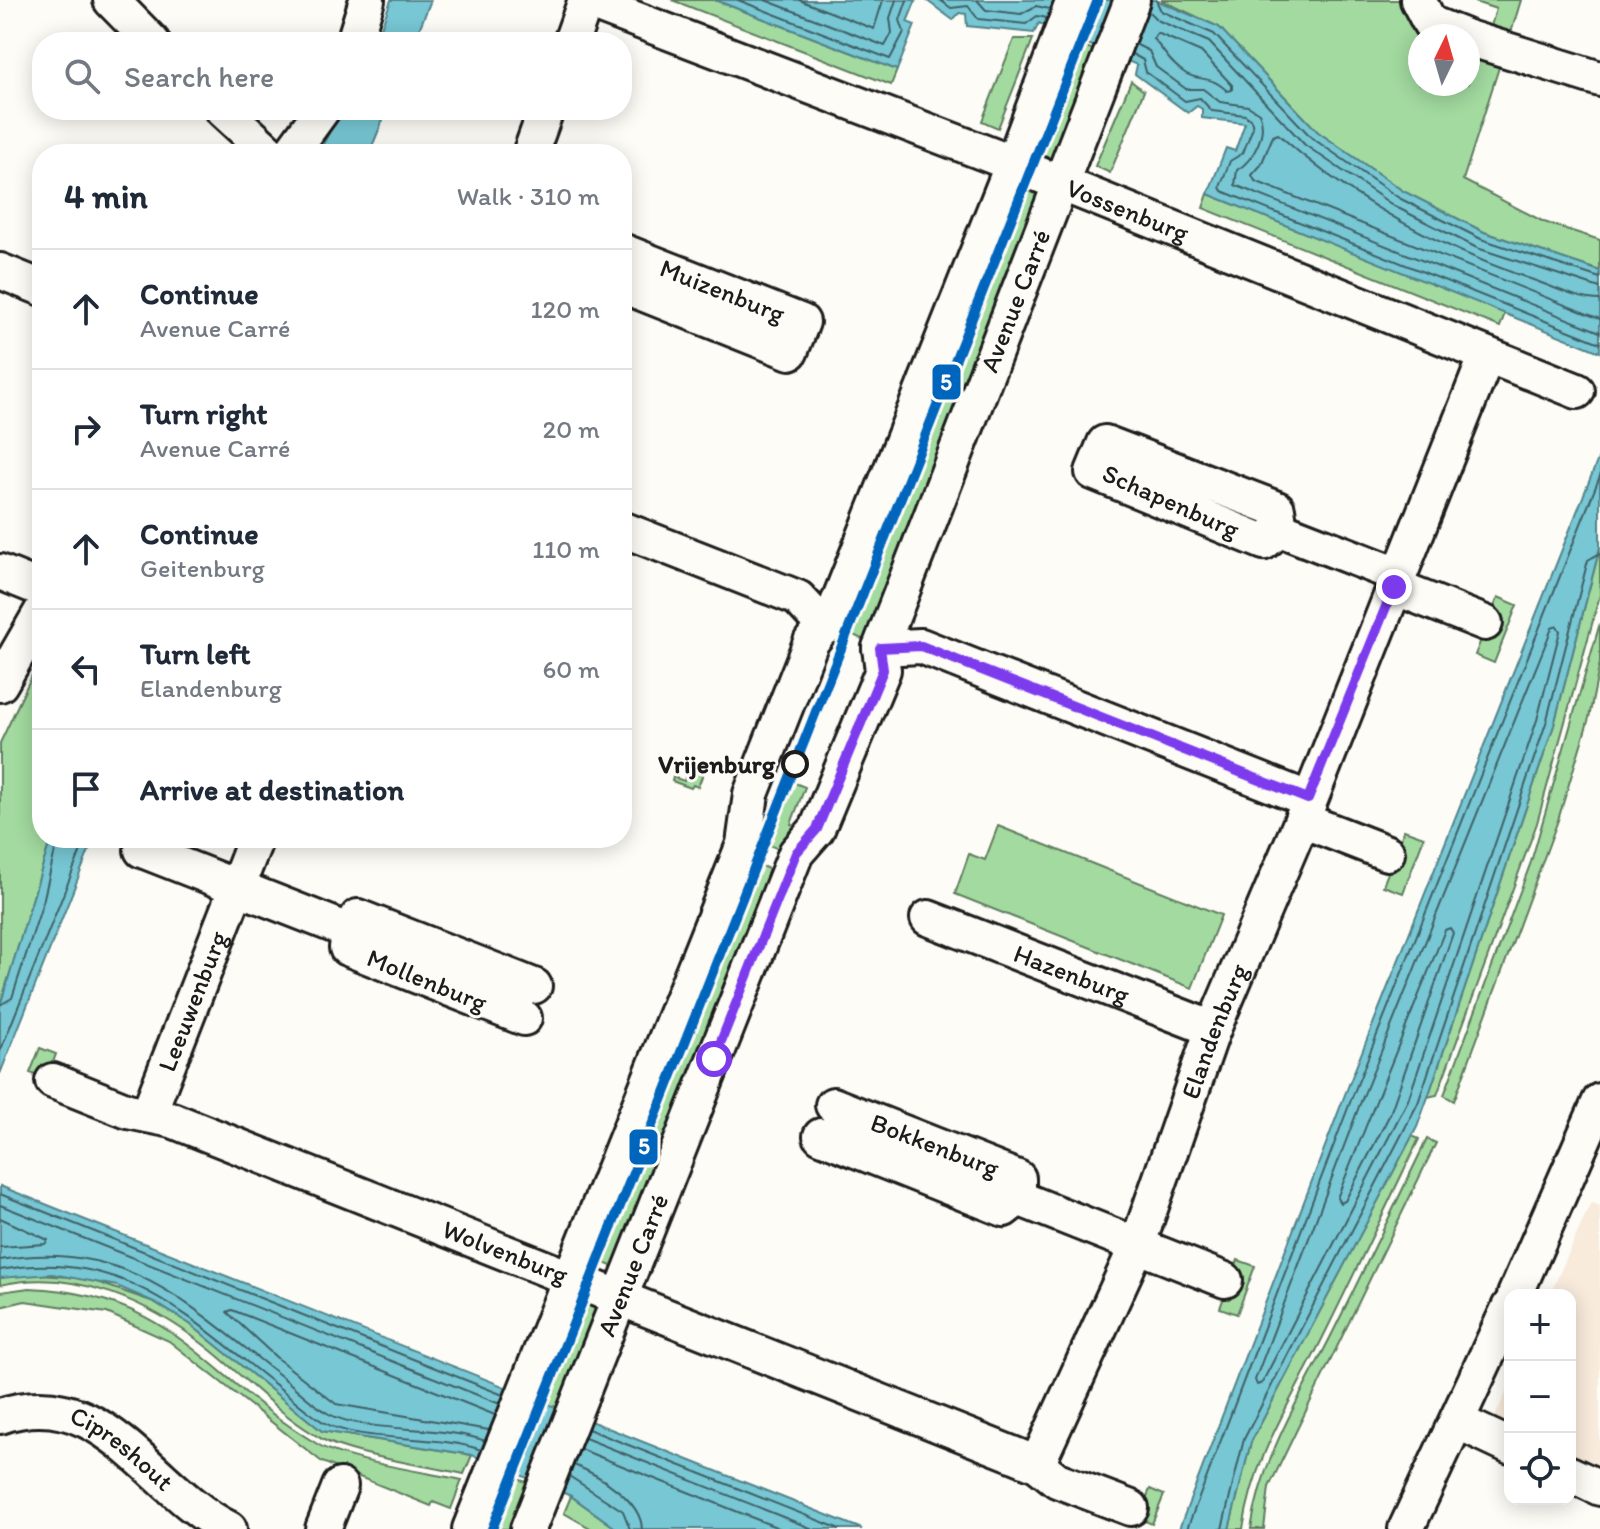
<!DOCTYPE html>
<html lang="en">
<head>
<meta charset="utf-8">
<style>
	body { margin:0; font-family:Itim,sans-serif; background:#f6f6f7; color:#1f2937 }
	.controls { position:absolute; right:24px; bottom:24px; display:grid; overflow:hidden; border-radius:16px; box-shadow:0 4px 20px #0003 }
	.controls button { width:72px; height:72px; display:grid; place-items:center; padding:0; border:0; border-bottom:2px solid #e0e1e3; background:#fff; color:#1f2937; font:40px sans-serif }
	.compass { position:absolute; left:1408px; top:24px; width:72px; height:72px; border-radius:50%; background:#fff; box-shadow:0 4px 20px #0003; rotate:5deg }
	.stop { position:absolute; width:24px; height:24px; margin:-18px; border:6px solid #7c3aed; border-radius:50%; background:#fff }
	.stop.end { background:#7c3aed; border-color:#fff; box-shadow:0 2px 8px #0008 }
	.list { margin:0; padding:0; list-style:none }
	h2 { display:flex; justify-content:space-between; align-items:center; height:104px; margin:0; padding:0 32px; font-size:34px }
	h2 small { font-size:26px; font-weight:400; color:#747a83 }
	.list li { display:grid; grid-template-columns:52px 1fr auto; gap:24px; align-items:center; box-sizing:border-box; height:120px; padding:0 32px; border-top:2px solid #e0e1e3 }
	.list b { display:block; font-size:30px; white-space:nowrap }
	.list p { margin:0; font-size:26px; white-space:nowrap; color:#747a83 }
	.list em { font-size:26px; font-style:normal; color:#747a83 }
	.icon { flex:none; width:44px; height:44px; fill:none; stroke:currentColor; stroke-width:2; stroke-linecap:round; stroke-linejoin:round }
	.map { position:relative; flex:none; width:1600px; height:1529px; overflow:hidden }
	.search { position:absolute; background:#fff; box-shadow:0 4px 20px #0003; left:32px; top:32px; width:600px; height:88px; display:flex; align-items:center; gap:20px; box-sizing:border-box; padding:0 28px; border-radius:32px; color:#747a83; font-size:30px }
	.panel { position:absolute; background:#fff; box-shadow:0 4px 20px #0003; left:32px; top:144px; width:600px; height:704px; border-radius:32px }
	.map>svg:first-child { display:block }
	.built { fill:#f8ebdc }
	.green { fill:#a2da9f; stroke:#5f7b5e; stroke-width:2 }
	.water { fill:#77c7d4; stroke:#53838a; stroke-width:2 }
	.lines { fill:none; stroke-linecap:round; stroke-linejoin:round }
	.shore { stroke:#406066; stroke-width:2 }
	.minor-casing { stroke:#1c1c1c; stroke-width:40 }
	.minor { stroke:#fdfcf7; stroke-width:34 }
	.tram-1-casing { stroke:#fdfcf7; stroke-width:16 }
	.tram-1 { stroke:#0065bd; stroke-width:10 }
	.route { stroke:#7c3aed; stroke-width:10 }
	.stop-dot { fill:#fdfcf7; stroke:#1c1c1c; stroke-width:4 }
	.labels { text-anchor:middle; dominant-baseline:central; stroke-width:6; stroke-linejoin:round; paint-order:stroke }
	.street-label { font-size:26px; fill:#1c1c1c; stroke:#fdfcf7 }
	.stop-label { font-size:26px; font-weight:bold; fill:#1c1c1c; stroke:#fdfcf7; text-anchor:end }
	.line-badge { stroke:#fdfcf7; stroke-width:3 }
	.badge-label { font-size:22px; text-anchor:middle; font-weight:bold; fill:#fff }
</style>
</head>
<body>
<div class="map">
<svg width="1600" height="1529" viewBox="0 0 1600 1529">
	<rect width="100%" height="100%" fill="#fdfcf7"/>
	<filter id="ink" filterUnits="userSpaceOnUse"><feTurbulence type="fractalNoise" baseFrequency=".0125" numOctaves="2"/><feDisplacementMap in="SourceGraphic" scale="16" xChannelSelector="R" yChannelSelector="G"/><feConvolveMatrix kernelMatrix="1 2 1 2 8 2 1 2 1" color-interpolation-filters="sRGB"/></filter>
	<g filter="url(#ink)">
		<g class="built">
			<polygon points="1591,1202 1600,1206 1600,1470 1570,1456 1570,1295 1550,1295"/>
			<polygon points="1510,1384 1510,1429 1493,1421"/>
		</g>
		<g class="green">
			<polygon points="672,0 715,0 897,70 891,85"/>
			<polygon points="1161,0 1408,0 1434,36 1420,36 1420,84 1468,84 1468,47 1502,58 1463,180 1544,222 1600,240 1600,271 1484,232 1403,191 1318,132 1219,27"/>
			<polygon points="1469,0 1521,0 1511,33 1491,26 1496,9"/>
			<polygon points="1014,39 1033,39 998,128 982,121"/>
			<polygon points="1068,40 1104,54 1060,166 1027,159"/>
			<polygon points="1131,81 1144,91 1110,173 1095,166"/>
			<polygon points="1019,182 1043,191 866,641 836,627"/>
			<polygon points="1208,194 1505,313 1500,327 1203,208"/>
			<polygon points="1600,547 1600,595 1537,823 1437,1095 1428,1097 1554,725"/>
			<polygon points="1498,597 1517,605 1494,663 1475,655"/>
			<polygon points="1600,623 1600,663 1589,718 1558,820 1454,1101 1444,1095 1531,862"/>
			<polygon points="42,654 42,838 51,838 0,1006 0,743"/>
			<polygon points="691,763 705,768 698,787 693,785 691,788 672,781 673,777 684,781"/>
			<polygon points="785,779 805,787 791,824 803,829 788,853 755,839 760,812 769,815"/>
			<polygon points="998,826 1221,915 1192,988 955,894 969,854 985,860"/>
			<polygon points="1404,830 1424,837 1403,893 1383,886"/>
			<polygon points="755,863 775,872 621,1270 589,1257"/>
			<polygon points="40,1048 56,1054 47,1079 30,1073"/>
			<path d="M1412,1136L1419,1139C1386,1207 1354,1275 1320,1343C1288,1407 1254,1456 1243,1529H1229L1251,1442Z"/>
			<path d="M1427,1139L1436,1143L1269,1487L1264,1529H1251C1262,1457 1298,1401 1330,1338C1363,1272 1395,1205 1427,1139Z"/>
			<polygon points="1238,1260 1255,1266 1237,1314 1220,1308"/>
			<path d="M23,1274L85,1278L154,1302L190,1324L322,1431L472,1455L464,1474C429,1466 351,1455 322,1439C280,1416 246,1378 208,1348C151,1303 75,1267 0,1285V1278Z"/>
			<path d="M29,1288C177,1294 207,1380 319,1445C347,1461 426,1472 462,1480L451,1509L433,1502L431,1506L322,1462L169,1341L107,1313L25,1301L0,1307V1292Z"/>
			<polygon points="574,1296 603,1303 566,1419 528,1405"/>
			<polygon points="501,1472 538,1487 521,1529 478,1529"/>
			<polygon points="1150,1489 1164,1495 1152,1524 1138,1518"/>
			<polygon points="571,1496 617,1529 592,1529 564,1513"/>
		</g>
		<g class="water">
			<polygon points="391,0 431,0 414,42 376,42"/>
			<polygon points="715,0 916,0 907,22 915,25 897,70"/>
			<polygon points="926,0 1156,0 1219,27 1318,132 1403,191 1484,232 1600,271 1600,352 1208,194 1226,148 1235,151 1245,123 1202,118 1202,109 1197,106 1188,113 1135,74 1137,65 1039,23 1034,33 967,26 966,14 959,13 953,20"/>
			<polygon points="341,110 387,110 369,154 318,154"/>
			<polygon points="1600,454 1600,547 1554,725 1428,1097 1417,1127 1251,1442 1229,1529 1179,1529 1344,1097"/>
			<polygon points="51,838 94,838 0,1074 0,1006"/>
			<polygon points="0,1186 862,1529 617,1529 571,1496 472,1455 322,1431 190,1324 154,1302 117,1286 52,1274 0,1278"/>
		</g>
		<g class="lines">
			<g class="shore">
				<polyline points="738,0 890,59 904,32 900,20 907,0"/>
				<polyline points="765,0 885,46 892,33 890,18 896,0"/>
				<polyline points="799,0 874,29 883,0"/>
				<polyline points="940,0 951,8 968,6 978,19 1026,24 1037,16 1047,18"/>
				<polyline points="977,0 986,10 1021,14 1036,6 1050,9"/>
				<polyline points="1156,0 1161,11 1214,34 1312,138 1399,198 1481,239 1600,278"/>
				<polyline points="1148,11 1157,20 1209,42 1305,145 1394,206 1477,248 1600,288"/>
				<path d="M1157,33L1201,52L1232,85V90L1227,91C1210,74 1199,82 1185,73C1169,63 1165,51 1153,39Z"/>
				<path d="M1135,44L1149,51L1156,67L1186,89H1203L1220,102L1248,106L1259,113C1268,132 1254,160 1237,170L1235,185L1600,332"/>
				<polyline points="1132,54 1143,60 1146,72 1185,101 1200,98 1212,111 1245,115 1251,120 1253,127 1243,153 1230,161 1220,187 1222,191 1600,343"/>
				<path d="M1600,300C1579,300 1556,288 1536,281C1440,248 1353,202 1278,134L1273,136L1261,165L1252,175L1255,181L1600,319"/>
				<polygon points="1557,626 1560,631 1537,720 1408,1100 1262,1383 1257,1385 1255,1380 1360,1104 1552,628"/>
				<polygon points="1450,928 1453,933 1390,1114 1345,1201 1340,1203 1337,1198 1445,930"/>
				<polyline points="0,1005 12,998 43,902 58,838"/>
				<polyline points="0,1052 86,838"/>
				<polyline points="0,1194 503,1395"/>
				<polyline points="0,1205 500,1404"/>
				<polyline points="0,1218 48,1240 45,1244 0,1247"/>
				<path d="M0,1260C126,1237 191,1307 281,1376C296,1388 312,1404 329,1414C363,1433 444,1425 485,1441"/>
				<path d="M0,1270C123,1247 188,1317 276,1385C292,1398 308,1413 325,1423C360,1443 440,1434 481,1450"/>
				<polyline points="588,1429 840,1529"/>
				<polyline points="489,1430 336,1404 278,1359 227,1312 232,1310 495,1415"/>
				<polyline points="585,1438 813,1529"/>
				<polyline points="580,1449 781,1529"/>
				<path d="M574,1465C599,1475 641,1500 642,1529"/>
				<polyline points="569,1476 623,1511 630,1529"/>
				<polyline points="1187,1529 1351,1100 1600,476"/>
				<polyline points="1222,1529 1244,1439 1418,1103 1546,723 1588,560 1600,553"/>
			</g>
			<defs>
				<g id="minor">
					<polyline points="111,0 152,42"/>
					<path id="s1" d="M585,0L998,158L1577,391"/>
					<polyline points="1418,0 1430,23 1463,36"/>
					<polyline points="1468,38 1600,79"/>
					<polyline points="354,42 367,0"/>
					<polyline points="571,42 586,0"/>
					<polyline points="223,110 271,154"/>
					<polyline points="290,154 322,110"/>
					<polyline points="530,154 546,110"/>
					<path id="s2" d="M622,251L802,322L790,352L622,285"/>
					<polyline points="0,271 42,288"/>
					<polygon points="1105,443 1277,509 1280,529 1264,542 1093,472"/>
					<polyline points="622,529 798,598 825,627"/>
					<polyline points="1280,529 1398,575"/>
					<polyline points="0,572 42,589"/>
					<polyline points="1394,587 1485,623"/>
					<polyline points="880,648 921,646 1308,799"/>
					<polyline points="0,684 42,611"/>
					<polyline points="1302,820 1387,853"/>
					<polyline points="142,850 349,931"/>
					<path id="s3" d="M928,918L1213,1029"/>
					<polyline points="524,1018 347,948 349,931 358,917 534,986"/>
					<path id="s4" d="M53,1081L128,1111L172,1120C461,1235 750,1347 1037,1464L1057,1480L1131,1508"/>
					<path id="s5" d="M148,1115L256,838"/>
					<polyline points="821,1136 1004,1209 1018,1198 1018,1178 833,1105"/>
					<polyline points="1018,1198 1225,1280"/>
					<polyline points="1515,1295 1600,1101"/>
					<path id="s6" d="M0,1416C103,1380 150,1490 229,1529"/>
					<polyline points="1459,1422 1510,1446"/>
					<path id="s7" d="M1037,1464L1137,1246L1213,1029L1302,820L1487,355"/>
					<polyline points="1570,1474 1600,1488"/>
					<polyline points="323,1529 340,1486"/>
					<polyline points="470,1529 744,844 751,794 811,642 835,611 1012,166 1074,0"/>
					<path id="s8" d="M528,1529L796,853L817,829L883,670L880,648L1132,0"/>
					<polyline points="1406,1529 1510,1306"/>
				</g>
			</defs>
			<use href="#minor" class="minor-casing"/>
			<use href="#minor" class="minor"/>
			<defs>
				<polyline id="tram-1" points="492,1529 1098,0"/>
			</defs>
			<use href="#tram-1" class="tram-1-casing"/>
			<use href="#tram-1" class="tram-1"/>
		</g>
	</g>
	<g class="lines" filter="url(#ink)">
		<polyline class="route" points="714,1059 796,853 817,829 883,670 880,648 921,646 1308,799 1394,587"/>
	</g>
	<circle class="stop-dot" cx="795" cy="764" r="12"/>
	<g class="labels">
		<g class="street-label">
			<text stroke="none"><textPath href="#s1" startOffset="582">Vossenburg</textPath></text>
			<text stroke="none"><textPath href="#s2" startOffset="108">Muizenburg</textPath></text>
			<text stroke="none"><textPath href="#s8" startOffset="1326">Avenue Carré</textPath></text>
			<text transform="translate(1171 501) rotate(24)">Schapenburg</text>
			<text stroke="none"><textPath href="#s3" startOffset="154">Hazenburg</textPath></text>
			<text transform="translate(427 980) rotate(22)">Mollenburg</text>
			<text stroke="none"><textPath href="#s5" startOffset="122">Leeuwenburg</textPath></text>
			<text stroke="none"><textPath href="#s7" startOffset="468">Elandenburg</textPath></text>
			<text transform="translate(935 1145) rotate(21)">Bokkenburg</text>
			<text stroke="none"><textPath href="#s4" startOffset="484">Wolvenburg</textPath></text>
			<text stroke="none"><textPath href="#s8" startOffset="284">Avenue Carré</textPath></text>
			<text stroke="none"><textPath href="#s6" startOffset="134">Cipreshout</textPath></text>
		</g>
		<g class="stop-label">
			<text x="775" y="764">Vrijenburg</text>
		</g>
	</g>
	<g class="line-badge">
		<rect x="931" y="363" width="31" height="38" rx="8" fill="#0065bd"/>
		<rect x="628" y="1128" width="31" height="38" rx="8" fill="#0065bd"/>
	</g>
	<g class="badge-label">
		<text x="946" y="390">5</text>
		<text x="644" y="1154">5</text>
	</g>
</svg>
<div class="controls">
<button>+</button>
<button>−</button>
<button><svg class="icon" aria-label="locate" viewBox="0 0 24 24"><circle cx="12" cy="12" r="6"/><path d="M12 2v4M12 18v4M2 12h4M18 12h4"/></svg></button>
</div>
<svg class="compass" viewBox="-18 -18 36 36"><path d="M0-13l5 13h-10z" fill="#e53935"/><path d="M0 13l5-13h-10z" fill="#747a83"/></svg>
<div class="stop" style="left:714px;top:1059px"></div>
<div class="stop end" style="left:1394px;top:587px"></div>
<div class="search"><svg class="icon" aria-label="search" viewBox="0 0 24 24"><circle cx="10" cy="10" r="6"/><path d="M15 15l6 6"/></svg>Search here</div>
<section class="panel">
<h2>4 min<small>Walk · 310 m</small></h2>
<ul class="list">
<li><svg class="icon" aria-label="ahead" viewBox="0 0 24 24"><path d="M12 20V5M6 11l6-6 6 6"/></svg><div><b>Continue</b><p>Avenue Carré</p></div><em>120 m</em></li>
<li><svg class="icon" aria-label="right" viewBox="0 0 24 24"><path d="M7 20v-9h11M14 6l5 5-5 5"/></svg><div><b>Turn right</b><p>Avenue Carré</p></div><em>20 m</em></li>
<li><svg class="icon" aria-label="ahead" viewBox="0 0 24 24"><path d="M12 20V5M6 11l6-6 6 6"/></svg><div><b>Continue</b><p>Geitenburg</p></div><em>110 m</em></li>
<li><svg class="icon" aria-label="left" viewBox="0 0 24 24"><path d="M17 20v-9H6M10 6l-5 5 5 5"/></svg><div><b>Turn left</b><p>Elandenburg</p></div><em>60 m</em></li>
<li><svg class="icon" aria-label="arrive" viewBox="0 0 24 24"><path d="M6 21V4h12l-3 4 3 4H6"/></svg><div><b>Arrive at destination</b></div></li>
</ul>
</section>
</div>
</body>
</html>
